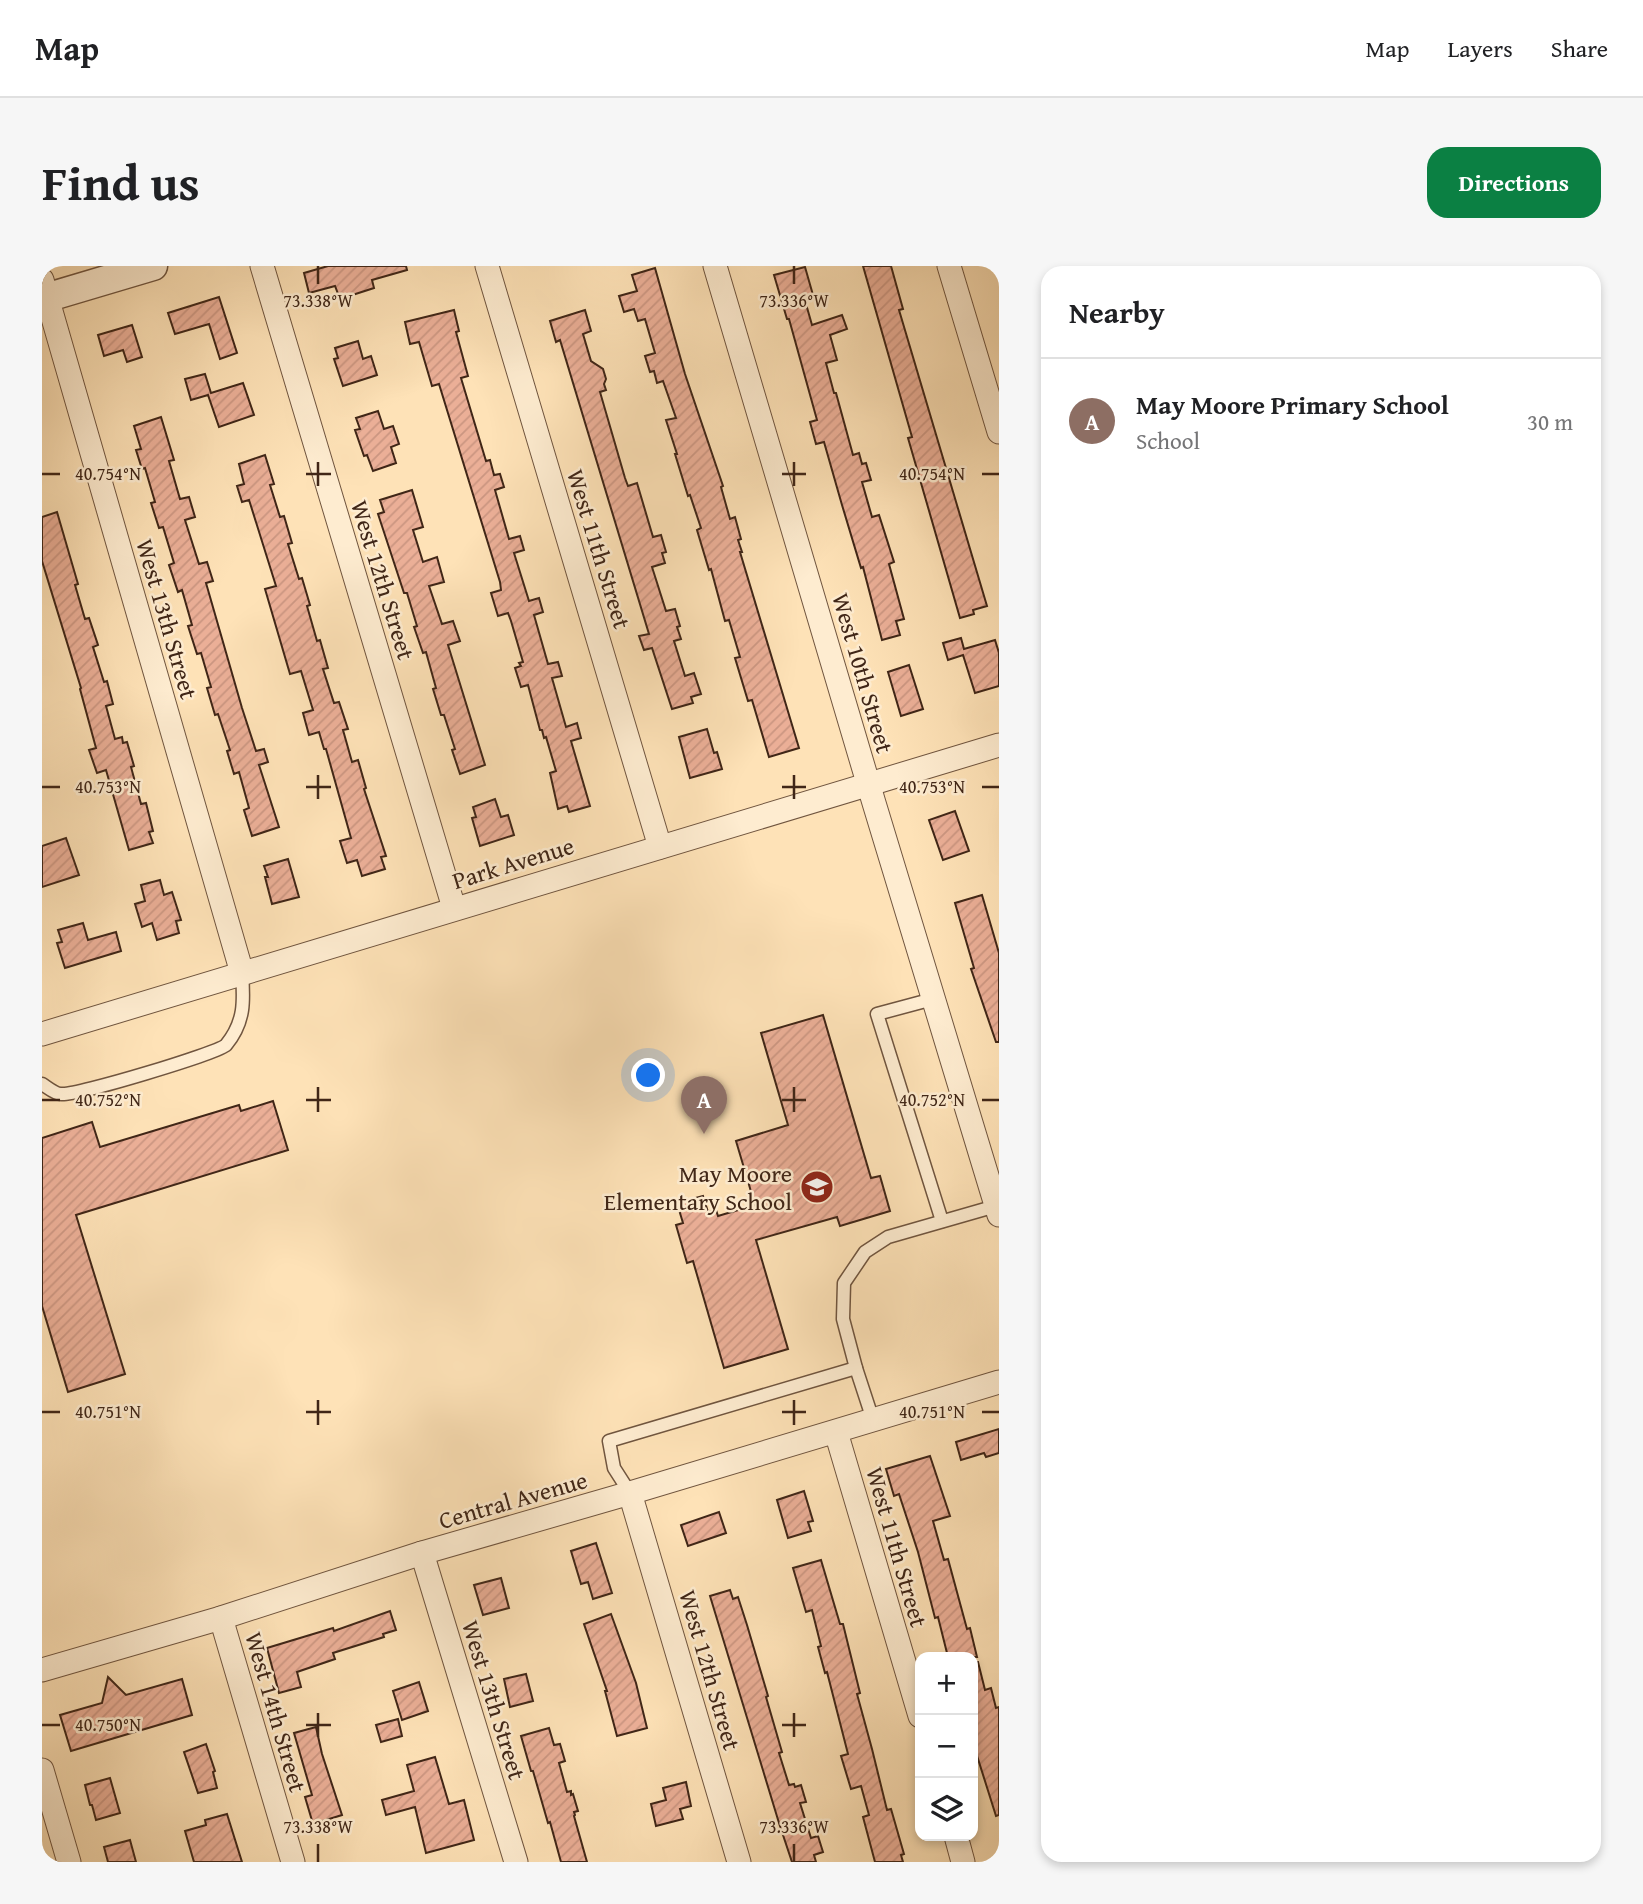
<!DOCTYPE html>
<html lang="en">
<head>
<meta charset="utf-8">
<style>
	body { margin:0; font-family:"Gentium Book Plus",serif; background:#f6f6f6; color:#202124 }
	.controls { position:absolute; right:21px; bottom:21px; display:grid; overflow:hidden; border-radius:14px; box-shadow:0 4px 10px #0003 }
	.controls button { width:63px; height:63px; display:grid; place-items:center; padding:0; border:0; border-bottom:2px solid #e0e0e0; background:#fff; color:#202124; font:35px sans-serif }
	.you { position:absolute; left:607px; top:810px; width:24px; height:24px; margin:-18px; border:5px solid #fff; border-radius:50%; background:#1a73e8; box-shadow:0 0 0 10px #1a73e833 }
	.badge { display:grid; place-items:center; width:46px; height:46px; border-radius:50%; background:#0b8043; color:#fff; font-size:23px; font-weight:700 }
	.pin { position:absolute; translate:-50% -58px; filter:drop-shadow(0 2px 4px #0008) }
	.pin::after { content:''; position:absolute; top:37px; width:24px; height:21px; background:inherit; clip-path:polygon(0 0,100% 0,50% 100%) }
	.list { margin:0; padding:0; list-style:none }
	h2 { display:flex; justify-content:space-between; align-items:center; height:91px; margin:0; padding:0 28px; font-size:30px }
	h2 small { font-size:23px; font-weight:400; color:#757577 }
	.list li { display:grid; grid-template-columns:46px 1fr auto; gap:21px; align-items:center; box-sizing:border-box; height:126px; padding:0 28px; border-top:2px solid #e0e0e0 }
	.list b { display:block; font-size:26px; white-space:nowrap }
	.list p { margin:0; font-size:23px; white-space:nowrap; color:#757577 }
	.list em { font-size:23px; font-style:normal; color:#757577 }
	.icon { flex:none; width:38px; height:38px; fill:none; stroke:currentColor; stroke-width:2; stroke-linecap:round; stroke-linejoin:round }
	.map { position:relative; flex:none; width:957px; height:1596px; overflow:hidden; border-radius:21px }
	header { display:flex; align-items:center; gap:42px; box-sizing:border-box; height:98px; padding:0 35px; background:#fff; border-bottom:2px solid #e0e0e0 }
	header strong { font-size:33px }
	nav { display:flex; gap:38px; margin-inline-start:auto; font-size:24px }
	.intro { display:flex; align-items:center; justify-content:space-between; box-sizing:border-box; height:168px; padding:0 42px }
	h1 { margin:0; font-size:49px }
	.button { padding:18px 32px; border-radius:21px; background:#0b8043; color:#fff; font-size:24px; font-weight:700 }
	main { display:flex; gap:42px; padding:0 42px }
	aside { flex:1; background:#fff; border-radius:21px; box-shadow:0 4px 10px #0003 }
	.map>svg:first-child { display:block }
	.building { fill:url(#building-hatch); stroke:#402617; stroke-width:2 }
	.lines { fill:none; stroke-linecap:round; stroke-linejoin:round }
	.service-casing { stroke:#70553f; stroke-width:15 }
	.minor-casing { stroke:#70553f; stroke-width:25 }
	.tertiary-casing { stroke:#70553f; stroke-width:31 }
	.service { stroke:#feecd0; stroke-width:12 }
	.minor { stroke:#feecd0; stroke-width:23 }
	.tertiary { stroke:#feecd0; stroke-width:28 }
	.ticks { fill:none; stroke:#402617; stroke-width:2.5 }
	.labels { text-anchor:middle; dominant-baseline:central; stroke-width:5; stroke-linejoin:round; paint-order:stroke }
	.street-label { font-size:24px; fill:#402617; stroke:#feecd0 }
	.poi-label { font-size:24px; fill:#402617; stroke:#feecd0; text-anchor:end }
	.ticks-label { font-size:18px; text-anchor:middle; fill:#402617; stroke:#feecd0; stroke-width:5; stroke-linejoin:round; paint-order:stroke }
</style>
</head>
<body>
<header>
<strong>Map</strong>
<nav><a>Map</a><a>Layers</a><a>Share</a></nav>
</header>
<div class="intro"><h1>Find us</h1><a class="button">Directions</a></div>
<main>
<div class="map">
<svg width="957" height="1596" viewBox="0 0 957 1596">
	<defs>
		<pattern id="building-hatch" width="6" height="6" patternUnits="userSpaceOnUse" patternTransform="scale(1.75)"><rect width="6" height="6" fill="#ebaf97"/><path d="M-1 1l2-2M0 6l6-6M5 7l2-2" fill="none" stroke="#cb9681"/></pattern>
	</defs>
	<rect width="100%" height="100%" fill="#fee2b7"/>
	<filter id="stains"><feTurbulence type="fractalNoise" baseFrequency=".00286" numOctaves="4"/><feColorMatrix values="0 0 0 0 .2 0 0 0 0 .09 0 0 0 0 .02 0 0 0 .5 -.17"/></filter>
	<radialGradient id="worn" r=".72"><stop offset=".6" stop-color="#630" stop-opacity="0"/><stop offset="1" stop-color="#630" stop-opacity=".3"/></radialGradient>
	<g class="building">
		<polygon points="286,0 364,0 365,4 330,14 332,22 298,33 293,20 267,27 262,7"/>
		<polygon points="821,0 849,0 861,43 857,44 945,340 931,344 932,348 918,352 866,172 870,171"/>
		<polygon points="763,1 771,29 762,31 770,59 800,49 805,63 788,69 795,94 784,97 792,127 794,127 811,189 817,187 820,198 824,197 829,214 820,216 830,251 837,249 852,296 847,298 862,353 854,355 858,369 840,374 821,301 819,302 800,239 782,176 774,178 768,156 775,154 747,53 745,53 732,9"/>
		<polygon points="613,2 643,108 681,220 679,221 688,253 693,251 699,273 696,274 700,286 698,286 757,482 727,491 710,434 706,435 693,392 698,391 687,354 683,355 669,303 667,304 655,264 659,262 648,229 646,230 633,188 635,188 624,154 634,152 621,115 615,117 612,105 608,106 603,90 613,87 603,53 596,55 592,43 582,46 577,30 595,25 590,9"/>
		<polygon points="177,31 195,87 178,93 167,58 133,68 126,47"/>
		<polygon points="412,44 417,65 414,66 426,110 419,112 444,195 448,194 452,209 458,208 462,221 453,224 467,273 478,270 482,284 472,287 487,335 497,332 501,346 492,349 506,398 516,396 520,410 510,412 524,461 535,457 539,472 529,475 548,540 527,546 525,540 516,543 508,507 514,505 504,471 502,472 500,464 498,464 486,419 479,421 473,402 479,400 477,397 481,396 469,355 466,347 456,350 449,327 459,324 458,316 397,118 390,120 377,76 368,78 363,56"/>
		<polygon points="543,44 549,65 541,68 549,95 561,103 564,113 562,118 564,124 558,126 583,212 586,220 595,217 611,271 619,269 624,286 620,287 623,297 610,301 624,345 633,343 638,360 635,361 639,373 632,375 643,410 652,407 659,428 649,431 651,437 630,443 610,382 602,384 597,370 607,368 518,74 514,76 508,55"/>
		<polygon points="90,59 100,91 85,96 81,84 62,90 56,69"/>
		<polygon points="316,75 321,93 329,90 335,109 301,120 292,93 296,92 293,82"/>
		<polygon points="163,108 169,127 201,117 212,149 177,161 166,129 149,134 143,113"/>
		<polygon points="336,145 342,163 351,160 357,178 349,181 354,197 331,205 325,189 322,190 313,164 318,163 314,152"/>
		<polygon points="119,151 132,194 127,195 138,233 147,231 153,251 143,254 157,298 165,296 171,315 164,317 200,442 214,485 222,483 226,496 217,499 237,561 210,570 202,544 207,542 197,506 192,508 185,485 188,484 176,448 173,449 165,422 169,421 159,387 155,388 146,360 150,359 140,324 136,326 127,299 132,297 121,261 117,262 109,237 113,236 103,202 100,203 94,184 99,183 92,160"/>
		<polygon points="223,189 232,218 228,219 238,251 242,250 250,277 246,278 257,313 260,312 268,339 265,340 275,375 278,374 286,402 281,403 292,437 297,436 306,463 301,464 310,496 316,494 324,522 322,523 344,590 339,591 343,603 320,610 315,594 305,597 298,575 309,572 284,483 282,483 277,466 267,469 261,447 271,444 259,405 248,408 223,323 234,320 208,237 207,234 200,236 195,220 202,218 197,198"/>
		<polygon points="370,224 381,261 371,264 381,296 395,291 402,316 387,320 400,358 411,355 418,375 406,379 443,499 418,508 410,484 413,483 402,449 399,449 391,423 394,422 384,386 381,387 372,361 375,360 365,327 362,327 336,248 342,246 338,234"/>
		<polygon points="15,246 36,318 33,319 43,353 47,352 56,379 51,381 62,416 65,415 71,438 64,440 73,473 80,471 81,477 85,476 92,500 89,501 99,538 104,537 111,565 107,566 111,577 87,584 64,504 55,507 47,484 54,482 38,423 39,422 0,295 0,251"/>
		<polygon points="919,372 922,383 953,374 957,387 957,420 933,427 921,389 906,394 901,377"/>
		<polygon points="867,399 881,443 859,450 846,406"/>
		<polygon points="665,463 672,487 675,486 680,503 648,512 637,471"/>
		<polygon points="453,533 459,551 466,549 472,569 438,580 430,552 434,551 431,541"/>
		<polygon points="913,545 927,585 901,594 887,554"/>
		<polygon points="24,572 37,609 0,621 0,580"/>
		<polygon points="246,593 257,631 230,638 223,611 226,611 222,600"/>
		<polygon points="118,614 122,629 130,626 139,654 134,655 137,667 115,674 110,657 100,661 93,638 103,635 99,619"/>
		<polygon points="940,629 957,687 957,776 954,776 929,703 932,702 913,637"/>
		<polygon points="41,657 46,674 74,666 79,685 23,702 15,677 20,676 16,664"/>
		<polygon points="781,749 829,912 838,910 848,945 798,960 795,951 714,974 746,1083 682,1102 651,995 645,997 634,959 641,957 635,937 661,930 666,946 674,944 676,950 713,939 694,875 746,859 719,767"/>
		<polygon points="231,835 246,884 34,949 83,1108 26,1126 0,1040 0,872 50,856 58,881 197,839 199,845"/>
		<polygon points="957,1163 957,1187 944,1191 942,1187 919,1194 914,1176"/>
		<polygon points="888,1190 908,1250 891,1255 902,1294 906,1293 925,1363 928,1362 935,1391 906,1391 896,1351 893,1352 876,1286 857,1228 852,1230 844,1203"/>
		<polygon points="762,1225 771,1255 766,1256 769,1265 746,1272 735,1234"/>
		<polygon points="677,1246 684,1267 646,1280 639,1259"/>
		<polygon points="554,1277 570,1327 551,1333 546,1316 539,1318 529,1285"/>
		<polygon points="779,1294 798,1358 801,1358 818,1427 815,1428 830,1483 845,1544 849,1543 862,1588 859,1589 861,1596 833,1596 821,1551 827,1549 819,1520 809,1523 799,1490 806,1488 785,1406 783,1407 776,1381 779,1380 770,1344 764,1346 751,1302"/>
		<polygon points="459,1312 467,1342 441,1349 432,1319"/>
		<polygon points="688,1324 691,1333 696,1331 705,1359 726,1430 724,1431 740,1486 737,1487 747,1519 752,1518 753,1521 759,1519 764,1536 758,1537 769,1572 776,1570 781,1586 772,1589 774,1596 750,1596 737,1557 668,1330"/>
		<polygon points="348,1345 354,1364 341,1368 342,1371 291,1387 293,1393 255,1406 259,1421 237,1427 225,1382 291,1362 292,1365"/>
		<polygon points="569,1348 594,1417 605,1462 575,1470 563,1425 565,1425 542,1358"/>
		<polygon points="931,1396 936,1396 943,1424 949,1422 954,1442 957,1441 957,1549 954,1550 931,1477"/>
		<polygon points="484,1408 491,1435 468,1441 462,1413"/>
		<polygon points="66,1411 84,1429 140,1413 150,1449 29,1485 18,1449 60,1437"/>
		<polygon points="377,1416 386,1445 360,1454 351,1425"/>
		<polygon points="356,1453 360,1470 339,1476 334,1459"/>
		<polygon points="274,1461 280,1488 300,1549 271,1558 263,1531 270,1529 252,1467"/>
		<polygon points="507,1462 512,1479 518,1478 523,1495 517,1497 525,1526 529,1525 529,1529 531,1528 536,1545 532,1546 533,1549 532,1550 545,1596 519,1596 508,1556 506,1557 491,1505 489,1505 479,1470"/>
		<polygon points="164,1478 173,1505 171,1506 175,1522 156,1527 142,1486"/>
		<polygon points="393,1491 407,1538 422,1534 432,1574 384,1587 373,1541 344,1549 340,1534 372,1525 365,1499"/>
		<polygon points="68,1512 78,1547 54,1554 50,1539 48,1539 43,1519"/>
		<polygon points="644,1516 649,1540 638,1543 641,1553 614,1560 609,1538 624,1534 621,1522"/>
		<polygon points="185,1548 200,1596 152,1596 143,1565 164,1559 163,1554"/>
		<polygon points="88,1574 94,1596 66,1596 62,1581"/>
	</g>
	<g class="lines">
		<defs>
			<g id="service">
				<polyline points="891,733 835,748 900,955"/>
				<path d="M0,818C5,821 13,828 19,828C34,830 176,787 184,779C203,756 202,735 200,707"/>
				<polyline points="831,1154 814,1102 801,1053 802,1017 823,986 846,971 954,940"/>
				<polyline points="588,1227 572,1202 567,1175 814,1102"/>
			</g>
			<g id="minor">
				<polyline points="220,0 412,642"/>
				<polyline points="445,0 618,581"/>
				<polyline points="673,0 832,537 957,949"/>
				<polyline points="907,0 957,166"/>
				<polyline points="0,14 200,707"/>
				<polyline points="0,768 957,479"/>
				<polyline points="794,1166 878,1450"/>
				<polyline points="588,1227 697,1596"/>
				<polyline points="380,1287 474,1596"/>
				<polyline points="179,1352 251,1596"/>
				<polyline points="0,1404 179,1352 380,1287 588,1227 957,1116"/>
				<polyline points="0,1504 27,1596"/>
				<polyline points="914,1570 921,1596"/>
			</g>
			<polyline id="tertiary" points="0,33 111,0"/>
		</defs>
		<use href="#service" class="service-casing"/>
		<use href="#minor" class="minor-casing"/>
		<use href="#tertiary" class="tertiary-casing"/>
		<use href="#service" class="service"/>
		<use href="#minor" class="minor"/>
		<use href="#tertiary" class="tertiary"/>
	</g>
	<path class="ticks" d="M276,0V18M752,0V18M276,196V220M752,196V220M0,208H18M264,208H289M740,208H764M940,208H957M276,509V533M752,509V533M0,521H18M264,521H289M740,521H764M940,521H957M276,821V846M752,821V846M0,834H18M264,834H289M740,834H764M940,834H957M276,1134V1159M752,1134V1159M0,1146H18M264,1146H289M740,1146H764M940,1146H957M276,1447V1471M752,1447V1471M0,1459H18M264,1459H289M740,1459H764M276,1578V1596M752,1578V1596"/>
	<defs>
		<symbol id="school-disc" viewBox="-11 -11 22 22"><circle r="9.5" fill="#8f2418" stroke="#feecd0"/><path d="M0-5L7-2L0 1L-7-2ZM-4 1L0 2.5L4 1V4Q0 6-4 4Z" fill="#fff"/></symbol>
	</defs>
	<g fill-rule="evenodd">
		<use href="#school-disc" x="756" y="902" width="38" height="38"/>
	</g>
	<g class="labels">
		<g class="street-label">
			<text transform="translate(557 283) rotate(73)">West 11th Street</text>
			<text transform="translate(341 314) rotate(73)">West 12th Street</text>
			<text transform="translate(125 353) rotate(74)">West 13th Street</text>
			<text transform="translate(821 407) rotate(74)">West 10th Street</text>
			<text transform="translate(471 597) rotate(-17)">Park Avenue</text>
			<text transform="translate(471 1234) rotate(-16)">Central Avenue</text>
			<text transform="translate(855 1281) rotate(74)">West 11th Street</text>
			<text transform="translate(668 1404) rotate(74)">West 12th Street</text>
			<text transform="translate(452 1434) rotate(73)">West 13th Street</text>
			<text transform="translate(234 1446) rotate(74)">West 14th Street</text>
		</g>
		<g class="poi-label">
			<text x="750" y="907">May Moore<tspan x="750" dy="28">Elementary School</tspan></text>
		</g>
	</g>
	<g class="ticks-label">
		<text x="276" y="41">73.338°W</text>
		<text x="752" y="41">73.336°W</text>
		<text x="66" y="214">40.754°N</text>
		<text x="890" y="214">40.754°N</text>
		<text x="66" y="527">40.753°N</text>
		<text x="890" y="527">40.753°N</text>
		<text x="66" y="840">40.752°N</text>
		<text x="890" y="840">40.752°N</text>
		<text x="66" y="1152">40.751°N</text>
		<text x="890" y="1152">40.751°N</text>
		<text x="66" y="1465">40.750°N</text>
		<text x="276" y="1567">73.338°W</text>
		<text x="752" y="1567">73.336°W</text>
	</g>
	<rect width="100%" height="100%" filter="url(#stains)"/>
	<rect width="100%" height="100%" fill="url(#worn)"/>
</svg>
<div class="controls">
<button>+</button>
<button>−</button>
<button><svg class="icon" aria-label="layers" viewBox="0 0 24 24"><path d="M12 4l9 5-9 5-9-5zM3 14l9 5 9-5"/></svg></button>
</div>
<div class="you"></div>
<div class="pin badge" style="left:662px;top:868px;background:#8d6e63">A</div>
</div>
<aside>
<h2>Nearby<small></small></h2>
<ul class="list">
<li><span class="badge" style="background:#8d6e63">A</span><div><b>May Moore Primary School</b><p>School</p></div><em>30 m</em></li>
</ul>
</aside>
</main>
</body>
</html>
